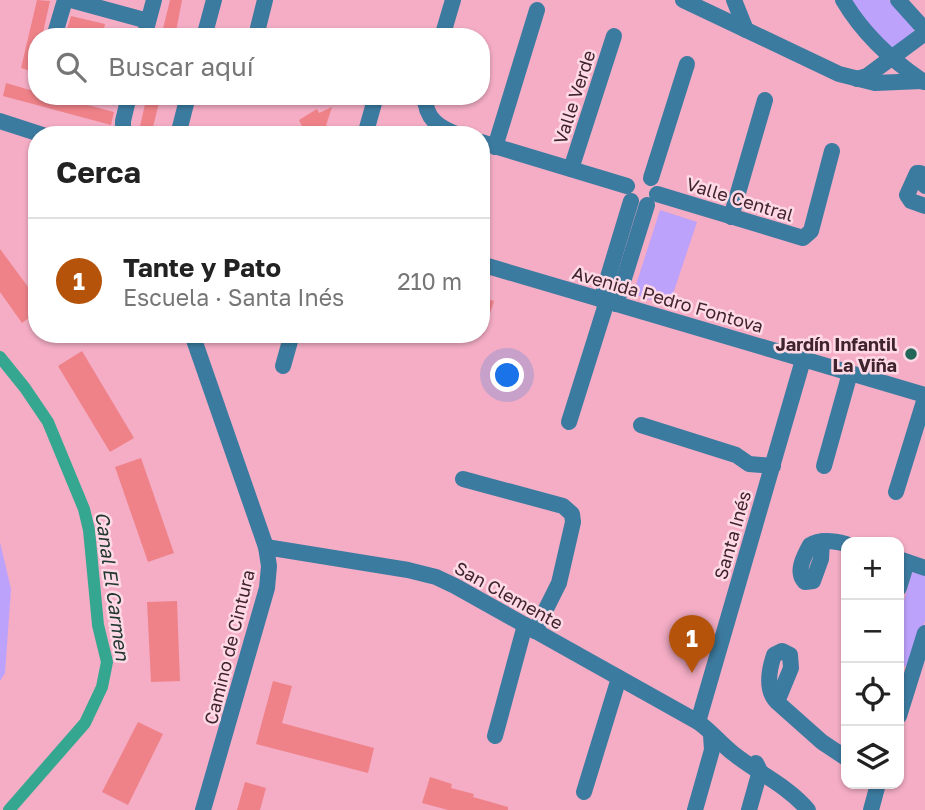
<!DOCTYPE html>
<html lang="es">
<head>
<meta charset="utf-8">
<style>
	body { margin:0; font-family:"Golos Text",sans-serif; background:#f2f2f2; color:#222 }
	.controls { position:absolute; right:21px; bottom:21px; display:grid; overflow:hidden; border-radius:14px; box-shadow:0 2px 5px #0004 }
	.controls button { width:63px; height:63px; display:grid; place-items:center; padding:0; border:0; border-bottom:2px solid #e0e0e0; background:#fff; color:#222; font:35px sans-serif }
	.you { position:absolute; left:508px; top:376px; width:24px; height:24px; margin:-18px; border:5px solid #fff; border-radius:50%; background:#1a73e8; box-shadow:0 0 0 10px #1a73e833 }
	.badge { display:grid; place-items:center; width:46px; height:46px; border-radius:50%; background:#b45309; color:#fff; font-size:23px; font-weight:700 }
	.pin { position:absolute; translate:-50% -58px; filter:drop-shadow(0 2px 4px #0008) }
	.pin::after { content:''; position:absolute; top:37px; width:24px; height:21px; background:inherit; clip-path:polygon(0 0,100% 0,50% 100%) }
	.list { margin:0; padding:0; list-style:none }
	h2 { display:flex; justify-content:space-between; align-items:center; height:91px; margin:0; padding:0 28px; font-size:30px }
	h2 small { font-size:23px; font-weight:400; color:#767676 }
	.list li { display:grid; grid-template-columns:46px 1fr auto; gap:21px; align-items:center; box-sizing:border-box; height:126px; padding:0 28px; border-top:2px solid #e0e0e0 }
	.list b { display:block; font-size:26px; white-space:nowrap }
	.list p { margin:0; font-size:23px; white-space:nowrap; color:#767676 }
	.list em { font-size:23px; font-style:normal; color:#767676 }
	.icon { flex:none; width:38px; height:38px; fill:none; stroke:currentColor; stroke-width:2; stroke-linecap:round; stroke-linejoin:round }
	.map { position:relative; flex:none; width:925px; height:810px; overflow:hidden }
	.search { position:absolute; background:#fff; box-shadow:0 2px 5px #0004; left:28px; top:28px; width:462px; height:77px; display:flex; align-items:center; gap:18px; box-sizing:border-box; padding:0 24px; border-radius:28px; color:#767676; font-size:26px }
	.panel { position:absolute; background:#fff; box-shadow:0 2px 5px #0004; left:28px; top:126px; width:462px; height:217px; border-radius:28px }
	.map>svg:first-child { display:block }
	.green { fill:#bda2fc }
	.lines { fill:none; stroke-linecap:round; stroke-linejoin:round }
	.canal { stroke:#35a790; stroke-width:12 }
	.building { fill:#ef8289 }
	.minor { stroke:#3c7ba0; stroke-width:16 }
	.poi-dot { fill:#236759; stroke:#ffd9e5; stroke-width:2.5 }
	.labels { text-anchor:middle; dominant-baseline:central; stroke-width:5; stroke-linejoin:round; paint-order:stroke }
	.street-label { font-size:18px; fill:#3f242e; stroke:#ffd9e5 }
	.poi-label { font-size:18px; font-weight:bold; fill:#3f242e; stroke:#ffd9e5; text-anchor:end }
	.water-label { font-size:19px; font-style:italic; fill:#1e3731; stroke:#ffd9e5 }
</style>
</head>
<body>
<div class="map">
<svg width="925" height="810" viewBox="0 0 925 810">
	<rect width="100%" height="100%" fill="#f4adc5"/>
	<g class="green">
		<polygon points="850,0 889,0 913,27 914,32 896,50 886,46"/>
		<polygon points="660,210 697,222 669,306 633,294"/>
		<polygon points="0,542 11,589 5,673 0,681"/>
		<polygon points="912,572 925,576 925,621 911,670 899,662 899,619"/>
	</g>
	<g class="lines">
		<polyline class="canal" points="0,357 25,388 48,422 84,509 89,530 98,625 107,662 102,687 85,723 9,810"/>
	</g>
	<g class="building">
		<polygon points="37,0 50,1 42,37 37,37 37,60 34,72 21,68"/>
		<polygon points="170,0 182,0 175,37 161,37"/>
		<polygon points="71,16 105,24 102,37 67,29"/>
		<polygon points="6,83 37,92 37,96 54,96 114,112 111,125 3,96"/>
		<polygon points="146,100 159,103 151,135 138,135"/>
		<polygon points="332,107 323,135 306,135 299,120 317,109 319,113"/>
		<polygon points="0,249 37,299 37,312 22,323 0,292"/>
		<polygon points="481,297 494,301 483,335 481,334"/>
		<polygon points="82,351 134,438 110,452 58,366"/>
		<polygon points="141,458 174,553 148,562 115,467"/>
		<polygon points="177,601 180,681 151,682 147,602"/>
		<polygon points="273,681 292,686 282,723 374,748 368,773 256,744"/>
		<polygon points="138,722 163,734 128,805 102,792"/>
		<polygon points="430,777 452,784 451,788 474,794 473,797 508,807 508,810 448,810 422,803"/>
		<polygon points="245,782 266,788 260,810 237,810"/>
	</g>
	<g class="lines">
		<g class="minor">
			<polyline points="71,0 148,21"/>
			<polyline points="683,0 839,74 875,83 922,81"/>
			<polyline points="734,0 746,30"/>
			<path d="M843,0C863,34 891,60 924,82"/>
			<polyline points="898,0 925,30"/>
			<polyline points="258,28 265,0"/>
			<polyline points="54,37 65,0"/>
			<polyline points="144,37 154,0"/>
			<polyline points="204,37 214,0"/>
			<polyline points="442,37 453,0"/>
			<polyline points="857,79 867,76 925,33"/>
			<path d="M425,96C425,119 439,128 459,135"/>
			<polyline points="0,121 43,135"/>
			<polyline points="123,135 123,121 129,96"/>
			<polyline points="178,135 188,96"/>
			<polyline points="365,135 376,96"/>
			<polyline points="481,142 627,186"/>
			<polyline points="495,147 537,10"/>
			<polyline points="571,169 614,36"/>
			<polyline points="651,178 687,64"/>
			<polyline points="925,186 920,173 917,173 907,195 911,201 925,206"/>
			<polyline points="657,194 803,238 811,231 832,151"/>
			<polyline points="731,217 765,100"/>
			<polyline points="481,264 925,395"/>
			<polyline points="601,300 631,201"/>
			<polyline points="616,304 647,205"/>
			<polyline points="192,334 266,547 269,566 267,588 203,810"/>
			<polyline points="283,366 292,334"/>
			<polyline points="569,422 607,301"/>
			<polyline points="641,425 736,455 749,464 773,466"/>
			<polyline points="824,466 850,373"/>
			<polyline points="463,479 563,506 572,514 573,522 559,583 535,631"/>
			<polyline points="896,492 925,398"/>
			<path d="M822,541L821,559L813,581L805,582C795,572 804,556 810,545C820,539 835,541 846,544"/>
			<path d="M266,547L408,570L436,577L455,586L698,722C711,731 721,744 734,754C758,773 788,786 808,810"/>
			<polyline points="899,559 925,568"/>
			<polyline points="899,588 907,562"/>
			<path d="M777,702L791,668L790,655L782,651L774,655C769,670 765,690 777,702L822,742L846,758"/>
			<polyline points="899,716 925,633"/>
			<polyline points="698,722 803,360"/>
			<polyline points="495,736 525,625"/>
			<polyline points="584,792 619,678"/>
			<polyline points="695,810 712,750 711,735"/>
			<polyline points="749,810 760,771 756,763"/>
			<polyline points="871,810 878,784"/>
		</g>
	</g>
	<circle class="poi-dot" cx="911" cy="354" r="7"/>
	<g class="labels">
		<g class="street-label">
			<text transform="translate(574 97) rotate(-72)">Valle Verde</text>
			<text transform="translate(740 199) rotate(17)">Valle Central</text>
			<text transform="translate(668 299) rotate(16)">Avenida Pedro Fontova</text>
			<text transform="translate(732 535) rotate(-74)">Santa Inés</text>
			<text transform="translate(509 595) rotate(29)">San Clemente</text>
			<text transform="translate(229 647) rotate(-76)">Camino de Cintura</text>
		</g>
		<g class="poi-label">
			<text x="897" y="344">Jardín Infantil<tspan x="897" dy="21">La Viña</tspan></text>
		</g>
		<g class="water-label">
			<text transform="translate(113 586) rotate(82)">Canal El Carmen</text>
		</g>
	</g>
</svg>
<div class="controls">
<button>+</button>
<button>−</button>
<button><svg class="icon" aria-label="locate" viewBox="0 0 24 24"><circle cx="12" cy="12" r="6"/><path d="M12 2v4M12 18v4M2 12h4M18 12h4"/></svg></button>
<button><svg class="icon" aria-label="layers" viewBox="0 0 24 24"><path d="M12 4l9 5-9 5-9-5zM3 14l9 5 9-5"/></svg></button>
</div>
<div class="you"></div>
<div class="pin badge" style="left:692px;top:673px">1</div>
<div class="search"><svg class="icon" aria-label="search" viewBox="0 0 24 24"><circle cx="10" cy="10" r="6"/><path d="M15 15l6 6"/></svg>Buscar aquí</div>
<section class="panel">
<h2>Cerca<small></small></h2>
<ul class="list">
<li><span class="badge">1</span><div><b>Tante y Pato</b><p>Escuela · Santa Inés</p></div><em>210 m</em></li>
</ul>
</section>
</div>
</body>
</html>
